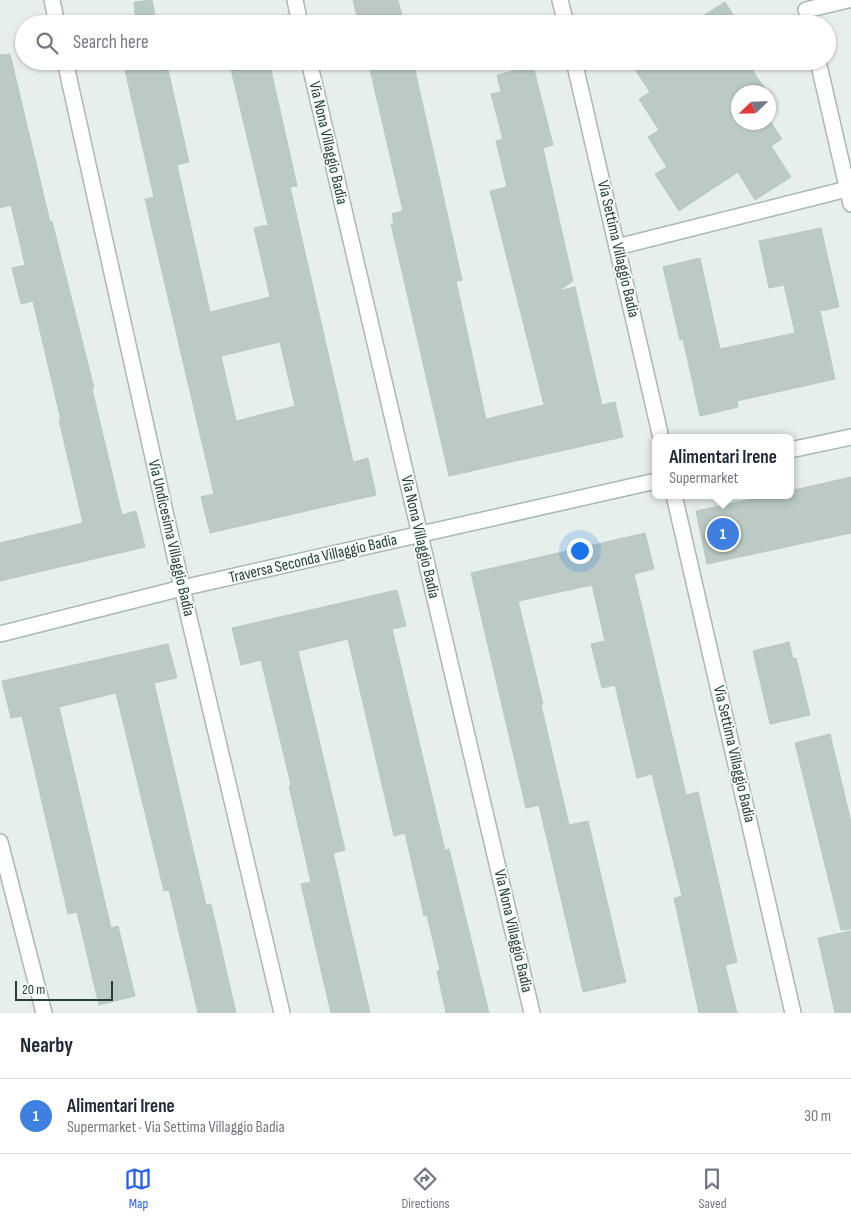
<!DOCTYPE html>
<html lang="en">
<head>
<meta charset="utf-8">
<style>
	body { margin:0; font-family:"Sofia Sans Condensed",sans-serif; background:#f2f2f3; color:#1f2937 }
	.compass { position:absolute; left:731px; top:85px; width:45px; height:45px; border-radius:50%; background:#fff; box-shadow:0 1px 4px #0004; rotate:247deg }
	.scale { position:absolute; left:15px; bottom:12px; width:98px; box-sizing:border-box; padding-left:5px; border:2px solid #24423a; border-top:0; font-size:14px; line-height:18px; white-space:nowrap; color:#24423a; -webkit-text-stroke:4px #f7fbf9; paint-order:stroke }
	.you { position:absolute; left:579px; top:550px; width:18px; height:18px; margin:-12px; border:4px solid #fff; border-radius:50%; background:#1a73e8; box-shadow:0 0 0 8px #1a73e833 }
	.badge { display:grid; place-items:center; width:32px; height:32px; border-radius:50%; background:#2563eb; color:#fff; font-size:16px; font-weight:700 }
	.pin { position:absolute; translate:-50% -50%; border:2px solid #fff; box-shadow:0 1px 5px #0006 }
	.popup { position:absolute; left:652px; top:434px; width:142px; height:65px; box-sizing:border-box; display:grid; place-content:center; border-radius:8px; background:#fff; filter:drop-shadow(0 1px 4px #0005); font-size:16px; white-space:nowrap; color:#747a83 }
	.popup b { font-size:19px; color:#1f2937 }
	.popup::after { content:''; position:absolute; left:50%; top:100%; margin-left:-10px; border:10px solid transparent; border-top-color:#fff }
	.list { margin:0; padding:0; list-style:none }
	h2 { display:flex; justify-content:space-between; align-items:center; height:65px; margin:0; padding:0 20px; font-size:21px }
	h2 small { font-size:16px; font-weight:400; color:#747a83 }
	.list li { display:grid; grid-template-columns:32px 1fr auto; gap:15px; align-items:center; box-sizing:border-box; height:75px; padding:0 20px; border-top:1px solid #e0e1e3 }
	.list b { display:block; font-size:19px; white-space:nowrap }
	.list p { margin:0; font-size:16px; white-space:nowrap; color:#747a83 }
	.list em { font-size:16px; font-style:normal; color:#747a83 }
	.icon { flex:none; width:28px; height:28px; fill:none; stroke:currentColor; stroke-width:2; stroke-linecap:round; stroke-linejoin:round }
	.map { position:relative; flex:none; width:851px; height:1013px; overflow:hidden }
	.search { position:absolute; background:#fff; box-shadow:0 1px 4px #0004; left:15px; right:15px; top:15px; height:55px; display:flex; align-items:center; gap:12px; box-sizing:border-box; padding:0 18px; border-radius:28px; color:#747a83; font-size:19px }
	.sheet { height:140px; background:#fff }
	nav { display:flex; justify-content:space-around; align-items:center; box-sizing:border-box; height:70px; border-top:1px solid #e0e1e3; background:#fff; font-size:14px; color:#747a83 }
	nav a { display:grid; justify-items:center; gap:2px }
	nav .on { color:#2563eb }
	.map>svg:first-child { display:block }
	.building { fill:#bbcac4; stroke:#b8c9c2; fill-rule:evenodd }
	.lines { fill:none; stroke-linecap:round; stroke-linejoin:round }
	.minor-casing { stroke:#a8b8b2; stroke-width:18 }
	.minor { stroke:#fff; stroke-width:15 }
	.labels { text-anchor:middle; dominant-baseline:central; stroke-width:4; stroke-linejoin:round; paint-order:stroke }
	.street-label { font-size:16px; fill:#24423a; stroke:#f7fbf9 }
</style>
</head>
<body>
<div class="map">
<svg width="851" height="1013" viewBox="0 0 851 1013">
	<rect width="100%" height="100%" fill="#e6efeb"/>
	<g class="building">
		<polygon points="152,0 157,24 136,24 134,2"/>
		<polygon points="353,0 398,0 404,24 359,24"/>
		<polygon points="725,2 739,24 690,24"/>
		<polygon points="10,54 50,222 52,221 94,388 92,389 122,515 136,511 145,547 0,581 0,543 83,523 59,420 61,420 33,301 21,304 12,268 25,265 11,205 0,208 0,55"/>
		<path d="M123,61H166L189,162L177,165L210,312L270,297L254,228L268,225L229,61H269L297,186L290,187L353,462L368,458L376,495L210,533L201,497L214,494L145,199L154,197ZM280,342L295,406L236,421L221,356Z"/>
		<polygon points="368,61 413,61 462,280 456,281 486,419 544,405 490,191 507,187 496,141 503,139 491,94 501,92 497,75 533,66 553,145 543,148 573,281 558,291 575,287 602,405 615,402 623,437 449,476 391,224 394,224 392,214 403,211"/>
		<polygon points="631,61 763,61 765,64 753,71 767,92 738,92 738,122 768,122 768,118 782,139 771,146 791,177 755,200 738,172 679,211 655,174 667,167 648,137 659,130 639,99 650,92 630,62"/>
		<polygon points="821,228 839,307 820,311 835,379 737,401 738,407 700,416 683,339 680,340 663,267 700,258 720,349 795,333 784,285 769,288 759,241"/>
		<polygon points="851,477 851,533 707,564 696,511 770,495 790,495 790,491"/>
		<polygon points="645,533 654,569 634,574 686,795 698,792 737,962 725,965 737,1013 699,1013 674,898 682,896 652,774 637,778 615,685 602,688 591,644 605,641 592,585 518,601 543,704 541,705 569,825 588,821 626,982 583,992 539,805 526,808 471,573"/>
		<polygon points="397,590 406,626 392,629 445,850 449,849 489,1013 446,1013 437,971 440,970 427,915 424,916 405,833 394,836 348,639 298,651 345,850 333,853 370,1013 331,1013 301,884 311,882 289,786 291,785 261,660 241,665 232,628"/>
		<polygon points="789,642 793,659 796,658 810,715 770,724 753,651"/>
		<polygon points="168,644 177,678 154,683 206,905 211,904 236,1013 198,1013 169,890 164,891 116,693 59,707 111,928 118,926 135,996 99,1005 77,912 68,914 22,716 11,718 2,681"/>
		<polygon points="830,734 851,822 851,929 841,930 795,743"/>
		<polygon points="851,931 851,1013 835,1013 818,938"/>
	</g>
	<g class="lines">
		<defs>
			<g id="minor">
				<polyline points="52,0 57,24"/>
				<polyline points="295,0 300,24"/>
				<polyline points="560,0 566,24"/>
				<polyline points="806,10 848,0"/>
				<polyline points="65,61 182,588 282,1013"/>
				<polyline points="309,61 532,1013"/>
				<polyline points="574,61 661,438"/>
				<polyline points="818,61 851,204"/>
				<polyline points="617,247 847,189"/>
				<polyline points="790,450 851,437"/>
				<polyline points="674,495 793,1013"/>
				<polyline points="0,634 182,588 656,481"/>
				<polyline points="0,842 44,1013"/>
			</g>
		</defs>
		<use href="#minor" class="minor-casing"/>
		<use href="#minor" class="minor"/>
	</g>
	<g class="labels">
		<g class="street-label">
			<text transform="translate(328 143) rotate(77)">Via Nona Villaggio Badia</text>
			<text transform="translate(618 249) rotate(77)">Via Settima Villaggio Badia</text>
			<text transform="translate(420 537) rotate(77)">Via Nona Villaggio Badia</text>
			<text transform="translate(171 538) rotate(77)">Via Undicesima Villaggio Badia</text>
			<text transform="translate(313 559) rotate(-13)">Traversa Seconda Villaggio Badia</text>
			<text transform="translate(734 754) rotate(77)">Via Settima Villaggio Badia</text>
			<text transform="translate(513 931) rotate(77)">Via Nona Villaggio Badia</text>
		</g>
	</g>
</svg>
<svg class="compass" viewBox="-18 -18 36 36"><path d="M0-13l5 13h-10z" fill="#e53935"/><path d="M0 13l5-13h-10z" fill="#747a83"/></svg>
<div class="scale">20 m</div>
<div class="you"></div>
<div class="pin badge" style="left:723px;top:534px;background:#3f7fe0">1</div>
<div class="popup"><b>Alimentari Irene</b>Supermarket</div>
<div class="search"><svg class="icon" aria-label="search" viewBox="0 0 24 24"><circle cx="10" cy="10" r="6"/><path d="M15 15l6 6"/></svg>Search here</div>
</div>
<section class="sheet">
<h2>Nearby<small></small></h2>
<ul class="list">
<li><span class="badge" style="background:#3f7fe0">1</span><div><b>Alimentari Irene</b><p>Supermarket · Via Settima Villaggio Badia</p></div><em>30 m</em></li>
</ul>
</section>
<nav>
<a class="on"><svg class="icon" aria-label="map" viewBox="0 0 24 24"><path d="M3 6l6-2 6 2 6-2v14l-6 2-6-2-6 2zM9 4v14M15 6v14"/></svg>Map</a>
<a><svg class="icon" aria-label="directions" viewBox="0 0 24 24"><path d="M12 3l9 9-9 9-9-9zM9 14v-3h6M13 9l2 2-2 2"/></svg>Directions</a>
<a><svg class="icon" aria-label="saved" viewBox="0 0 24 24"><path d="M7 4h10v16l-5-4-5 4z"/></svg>Saved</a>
</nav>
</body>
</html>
